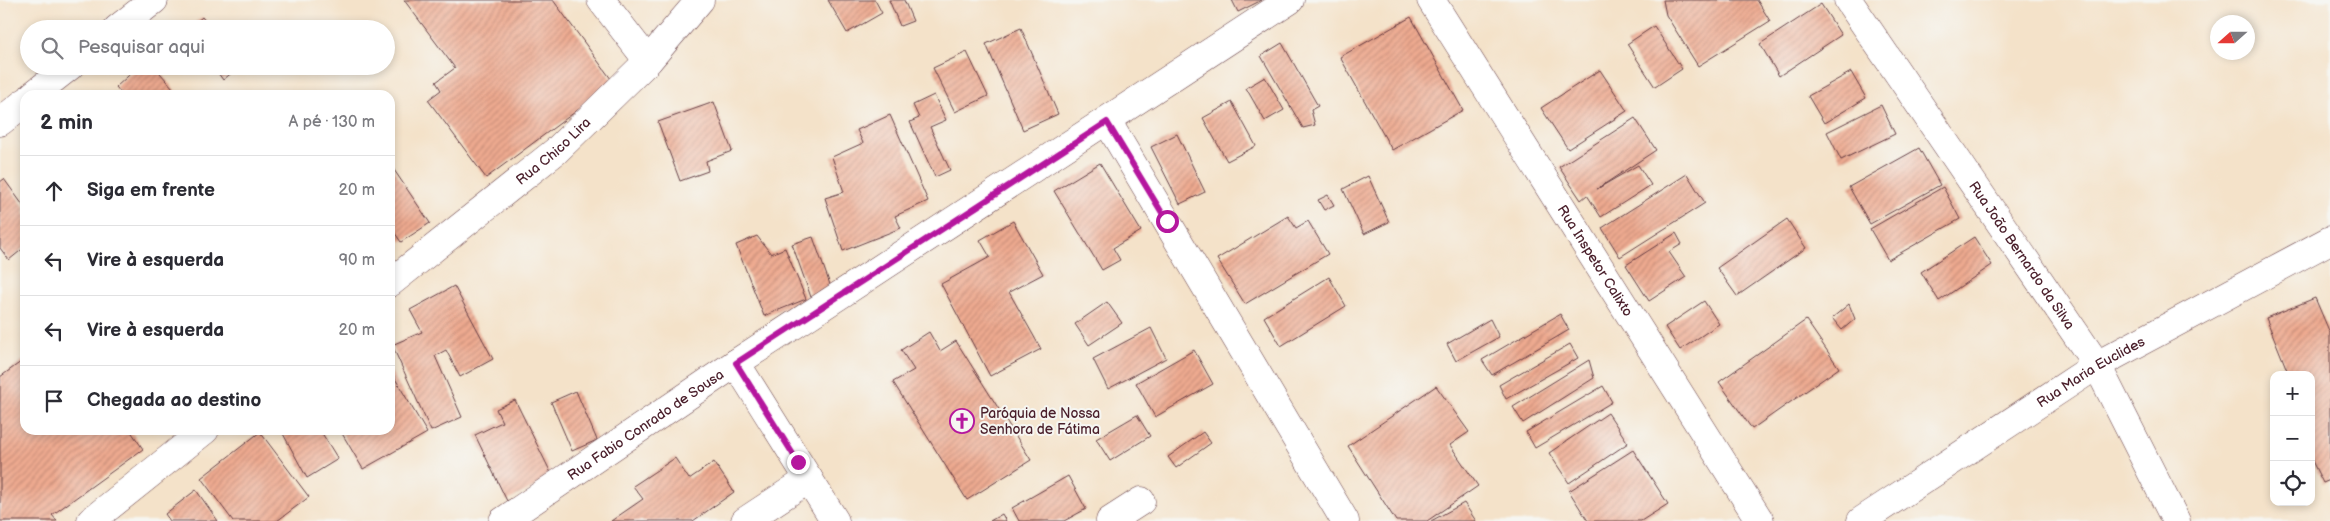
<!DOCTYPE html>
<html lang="pt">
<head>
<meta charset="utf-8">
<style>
	body { margin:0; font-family:"Balsamiq Sans",sans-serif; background:#f2f2f3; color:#2b2b33 }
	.controls { position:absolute; right:15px; bottom:15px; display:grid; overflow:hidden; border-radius:10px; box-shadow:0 2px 8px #0003 }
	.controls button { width:45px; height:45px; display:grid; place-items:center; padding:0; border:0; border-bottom:1px solid #e1e1e2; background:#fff; color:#2b2b33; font:25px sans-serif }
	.compass { position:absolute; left:2210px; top:15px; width:45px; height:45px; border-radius:50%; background:#fff; box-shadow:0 2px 8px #0003; rotate:249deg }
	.stop { position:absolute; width:15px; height:15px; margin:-11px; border:4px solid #b5179e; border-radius:50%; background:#fff }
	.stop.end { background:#b5179e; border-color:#fff; box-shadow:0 1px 5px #0008 }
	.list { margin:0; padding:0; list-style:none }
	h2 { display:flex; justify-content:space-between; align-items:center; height:65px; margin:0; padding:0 20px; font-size:21px }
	h2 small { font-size:16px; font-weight:400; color:#7c7c81 }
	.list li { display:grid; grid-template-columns:32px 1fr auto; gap:15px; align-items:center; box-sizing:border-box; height:70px; padding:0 20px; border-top:1px solid #e1e1e2 }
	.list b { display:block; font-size:19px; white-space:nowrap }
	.list em { font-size:16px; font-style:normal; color:#7c7c81 }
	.icon { flex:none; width:28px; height:28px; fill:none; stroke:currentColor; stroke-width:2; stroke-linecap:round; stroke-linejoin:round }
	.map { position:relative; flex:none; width:2330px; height:521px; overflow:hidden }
	.search { position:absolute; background:#fff; box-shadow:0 2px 8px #0003; left:20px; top:20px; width:375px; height:55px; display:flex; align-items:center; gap:12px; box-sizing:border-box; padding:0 18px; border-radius:28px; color:#7c7c81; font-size:19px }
	.panel { position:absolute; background:#fff; box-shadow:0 2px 8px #0003; left:20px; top:90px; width:375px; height:345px; border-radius:15px }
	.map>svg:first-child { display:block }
	.building { fill:url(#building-hatch) }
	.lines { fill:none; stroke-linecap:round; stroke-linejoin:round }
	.minor-casing { stroke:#643c43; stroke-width:29 }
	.minor { stroke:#fff; stroke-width:28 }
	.route { stroke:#b5179e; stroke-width:6 }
	.labels { text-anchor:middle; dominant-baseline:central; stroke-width:4; stroke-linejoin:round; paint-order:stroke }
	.street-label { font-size:14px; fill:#4a1f2b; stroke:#f6f6f2 }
	.poi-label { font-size:14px; fill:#4a1f2b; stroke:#f6f6f2; text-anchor:start }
</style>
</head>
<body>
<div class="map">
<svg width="2330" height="521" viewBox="0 0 2330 521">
	<defs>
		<pattern id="building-hatch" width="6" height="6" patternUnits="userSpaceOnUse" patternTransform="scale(1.25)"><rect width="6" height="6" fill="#eeaa90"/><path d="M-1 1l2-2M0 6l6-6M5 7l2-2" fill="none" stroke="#c38a76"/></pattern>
	</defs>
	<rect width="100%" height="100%" fill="#f6f6f2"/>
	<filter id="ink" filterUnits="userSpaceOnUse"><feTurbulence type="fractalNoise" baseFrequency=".02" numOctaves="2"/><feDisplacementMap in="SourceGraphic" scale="10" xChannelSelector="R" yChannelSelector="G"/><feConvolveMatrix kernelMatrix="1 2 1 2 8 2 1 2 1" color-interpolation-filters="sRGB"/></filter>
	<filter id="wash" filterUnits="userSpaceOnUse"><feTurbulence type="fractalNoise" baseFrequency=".0096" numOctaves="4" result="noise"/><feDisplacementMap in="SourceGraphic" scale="20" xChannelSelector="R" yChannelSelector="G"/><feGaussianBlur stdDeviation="1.12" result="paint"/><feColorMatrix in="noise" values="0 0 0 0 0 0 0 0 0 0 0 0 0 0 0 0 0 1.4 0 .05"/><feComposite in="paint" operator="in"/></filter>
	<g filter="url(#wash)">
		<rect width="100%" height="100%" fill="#f4e2c9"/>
		<g id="blocks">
			<g class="building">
				<polygon points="404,0 553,0 614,83 486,178 428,100 441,90 436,82 455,68"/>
				<polygon points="828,0 875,0 882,13 847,33"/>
				<polygon points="889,0 904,0 913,21 900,26"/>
				<polygon points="1232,0 1262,0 1238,12"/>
				<polygon points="1663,0 1757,0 1770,21 1698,66 1666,15"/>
				<polygon points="1821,4 1841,35 1779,76 1760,44"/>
				<polygon points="202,17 212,29 188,29"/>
				<polygon points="1411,17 1463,110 1392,150 1340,57"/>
				<polygon points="1654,26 1682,69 1655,87 1627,44"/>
				<polygon points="1021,28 1058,114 1023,130 986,44"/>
				<polygon points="1282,43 1318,106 1311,110 1315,125 1303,128 1261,56"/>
				<polygon points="967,52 988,96 955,112 933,68"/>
				<polygon points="139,66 154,66 179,95 123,95 116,87"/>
				<polygon points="213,66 240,66 223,80"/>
				<polygon points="1600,70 1627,111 1568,149 1541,108"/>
				<polygon points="1851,72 1866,98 1824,123 1808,96"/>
				<polygon points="1265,77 1284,110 1265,121 1246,88"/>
				<polygon points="934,95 946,120 930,127 950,170 935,177 910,122 919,118 913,105"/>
				<polygon points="714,102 732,151 706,161 708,171 680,181 658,122"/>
				<polygon points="1232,102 1256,146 1227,161 1203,118"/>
				<polygon points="1881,105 1895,134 1841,160 1827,132"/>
				<polygon points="890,115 928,201 895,216 901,228 843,251 825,198 844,192 832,157 863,143 857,130"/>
				<polygon points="1635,118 1656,150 1597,189 1638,165 1651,185 1601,217 1587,195 1581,200 1559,167"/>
				<polygon points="1177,134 1205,192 1180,204 1151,147"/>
				<polygon points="1919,148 1940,185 1870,224 1849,187"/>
				<polygon points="1100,163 1141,231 1113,248 1120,260 1102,270 1054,191"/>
				<polygon points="390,164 430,223 401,242 390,226"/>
				<polygon points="1687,174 1705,203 1620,257 1602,228"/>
				<polygon points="1368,176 1389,222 1364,234 1343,189"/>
				<polygon points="4,179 25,208 25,247 9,260 0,248 0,182"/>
				<polygon points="1943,187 1960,219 1888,260 1870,229"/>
				<polygon points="1328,195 1334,205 1324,210 1318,200"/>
				<polygon points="1288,216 1296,228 1308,221 1328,254 1245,304 1217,259"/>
				<polygon points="1787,219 1806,248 1737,296 1717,268"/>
				<polygon points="1013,221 1043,274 1009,292 1041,349 990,376 941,284 990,257 980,240"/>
				<polygon points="1676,233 1682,244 1669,252 1686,277 1649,301 1626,265"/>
				<polygon points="757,236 771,254 785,248 806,299 764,316 736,245"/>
				<polygon points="813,237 833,293 812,300 792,244"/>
				<polygon points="1974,237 1992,265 1939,301 1921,272"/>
				<polygon points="1329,277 1346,306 1281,346 1264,317"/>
				<polygon points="454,286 493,359 460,377 446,350 435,356 462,417 431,431 392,345 422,332 410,310"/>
				<polygon points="2315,298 2330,333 2330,480 2323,483 2311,459 2311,438 2314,436 2311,429 2311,375 2289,375 2266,318"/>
				<polygon points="1704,301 1719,324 1680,350 1665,327"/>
				<polygon points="1107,302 1122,323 1089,345 1075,324"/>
				<polygon points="1849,304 1855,319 1842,330 1832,318"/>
				<polygon points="1560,314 1569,330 1492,375 1482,360"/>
				<polygon points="1490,319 1499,337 1456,361 1447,344"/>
				<polygon points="1806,320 1839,368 1752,429 1719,382"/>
				<polygon points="1151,328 1166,358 1108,389 1093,359"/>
				<polygon points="929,332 940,351 956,341 1031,460 967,500 893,382 914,370 901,350"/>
				<polygon points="1570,344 1578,358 1506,399 1499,385"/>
				<polygon points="1194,350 1213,384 1155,417 1136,383"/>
				<polygon points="25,359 25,430 130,430 143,449 52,515 57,521 0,521 0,377"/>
				<polygon points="1589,360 1594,378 1523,423 1513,407"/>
				<polygon points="390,370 427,433 363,469 340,430 390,430"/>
				<polygon points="1436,386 1469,432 1450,445 1478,486 1427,521 1396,521 1348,446"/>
				<polygon points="1603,386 1612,402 1535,448 1526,432"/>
				<polygon points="576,391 597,440 572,451 551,402"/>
				<polygon points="515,400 553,477 507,501 475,435 502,422 496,409"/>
				<polygon points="1608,413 1628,443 1569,483 1549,453"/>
				<polygon points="1137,415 1150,436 1110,461 1096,439"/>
				<polygon points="281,430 320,430 338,459 307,478"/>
				<polygon points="260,432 309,497 277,521 233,521 201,478"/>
				<polygon points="1203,432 1211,443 1176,468 1168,457"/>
				<polygon points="1633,450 1668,504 1641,521 1588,521 1569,491"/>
				<polygon points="675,458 689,479 714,462 734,492 693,521 611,521 643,499 633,486"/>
				<polygon points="1068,476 1086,509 1064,521 1019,521 1012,508"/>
				<polygon points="196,490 218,521 170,521 165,514"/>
				<polygon points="1464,503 1476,521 1431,521"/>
				<polygon points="1002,514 1006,521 990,521"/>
			</g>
		</g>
	</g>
	<g filter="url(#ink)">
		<use href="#blocks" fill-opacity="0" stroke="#643c43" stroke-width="1"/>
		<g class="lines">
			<defs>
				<g id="minor">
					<polyline points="601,0 648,61"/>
					<path id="s1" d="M1431,0L1760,521"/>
					<path id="s2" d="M1848,0L2097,365L2176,521"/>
					<polyline points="117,29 154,0"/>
					<polyline points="33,95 70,66"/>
					<polyline points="1107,121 1345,521"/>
					<polyline points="0,122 25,102"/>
					<path id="s3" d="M390,283L556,151L648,61L700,0"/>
					<polyline points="736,363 835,521"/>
					<polyline points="91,521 205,430"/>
					<path id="s4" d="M503,521L736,363L1290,0"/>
					<polyline points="745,521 809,479"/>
					<polyline points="1110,521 1141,501"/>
					<path id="s5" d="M1861,521L2097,365L2330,240"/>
				</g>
			</defs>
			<use href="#minor" class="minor-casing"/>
			<use href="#minor" class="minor"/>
		</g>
	</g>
	<g class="lines" filter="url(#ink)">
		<polyline class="route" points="798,462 736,363 1107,122 1167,221"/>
	</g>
	<defs>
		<symbol id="church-ring" viewBox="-11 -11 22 22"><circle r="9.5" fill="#f6f6f2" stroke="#b5179e" stroke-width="1.5"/><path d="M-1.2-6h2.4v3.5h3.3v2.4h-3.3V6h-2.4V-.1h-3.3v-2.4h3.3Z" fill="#b5179e"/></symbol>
	</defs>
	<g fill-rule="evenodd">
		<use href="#church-ring" x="948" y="407" width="28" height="28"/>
	</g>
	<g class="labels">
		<g class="street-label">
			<text stroke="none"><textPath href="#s3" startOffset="210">Rua Chico Lira</textPath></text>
			<text stroke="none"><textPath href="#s2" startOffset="309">Rua João Bernardo da Silva</textPath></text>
			<text stroke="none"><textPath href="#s1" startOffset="308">Rua Inspetor Calixto</textPath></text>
			<text stroke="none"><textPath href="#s5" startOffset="274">Rua Maria Euclides</textPath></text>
			<text stroke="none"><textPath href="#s4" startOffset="172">Rua Fabio Conrado de Sousa</textPath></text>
		</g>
		<g class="poi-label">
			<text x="980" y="413">Paróquia de Nossa<tspan x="980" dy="16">Senhora de Fátima</tspan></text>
		</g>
	</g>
</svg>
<div class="controls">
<button>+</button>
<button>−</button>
<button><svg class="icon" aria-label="locate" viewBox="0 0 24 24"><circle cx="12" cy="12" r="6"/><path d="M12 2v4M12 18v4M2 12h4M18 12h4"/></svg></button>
</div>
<svg class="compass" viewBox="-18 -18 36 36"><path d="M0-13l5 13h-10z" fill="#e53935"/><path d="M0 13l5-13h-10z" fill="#7c7c81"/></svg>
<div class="stop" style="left:1167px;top:221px"></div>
<div class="stop end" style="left:798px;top:462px"></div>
<div class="search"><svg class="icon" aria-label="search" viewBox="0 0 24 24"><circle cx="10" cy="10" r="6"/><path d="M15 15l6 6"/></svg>Pesquisar aqui</div>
<section class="panel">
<h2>2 min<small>A pé · 130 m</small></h2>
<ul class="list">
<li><svg class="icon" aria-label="ahead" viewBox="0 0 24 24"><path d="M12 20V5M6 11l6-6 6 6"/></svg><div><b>Siga em frente</b></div><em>20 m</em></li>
<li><svg class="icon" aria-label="left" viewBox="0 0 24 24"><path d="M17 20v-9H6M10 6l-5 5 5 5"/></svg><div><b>Vire à esquerda</b></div><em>90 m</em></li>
<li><svg class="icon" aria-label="left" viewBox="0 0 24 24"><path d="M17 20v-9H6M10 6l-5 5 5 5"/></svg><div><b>Vire à esquerda</b></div><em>20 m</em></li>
<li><svg class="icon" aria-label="arrive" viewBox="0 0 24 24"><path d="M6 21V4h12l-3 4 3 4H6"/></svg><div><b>Chegada ao destino</b></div></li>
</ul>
</section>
</div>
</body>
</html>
